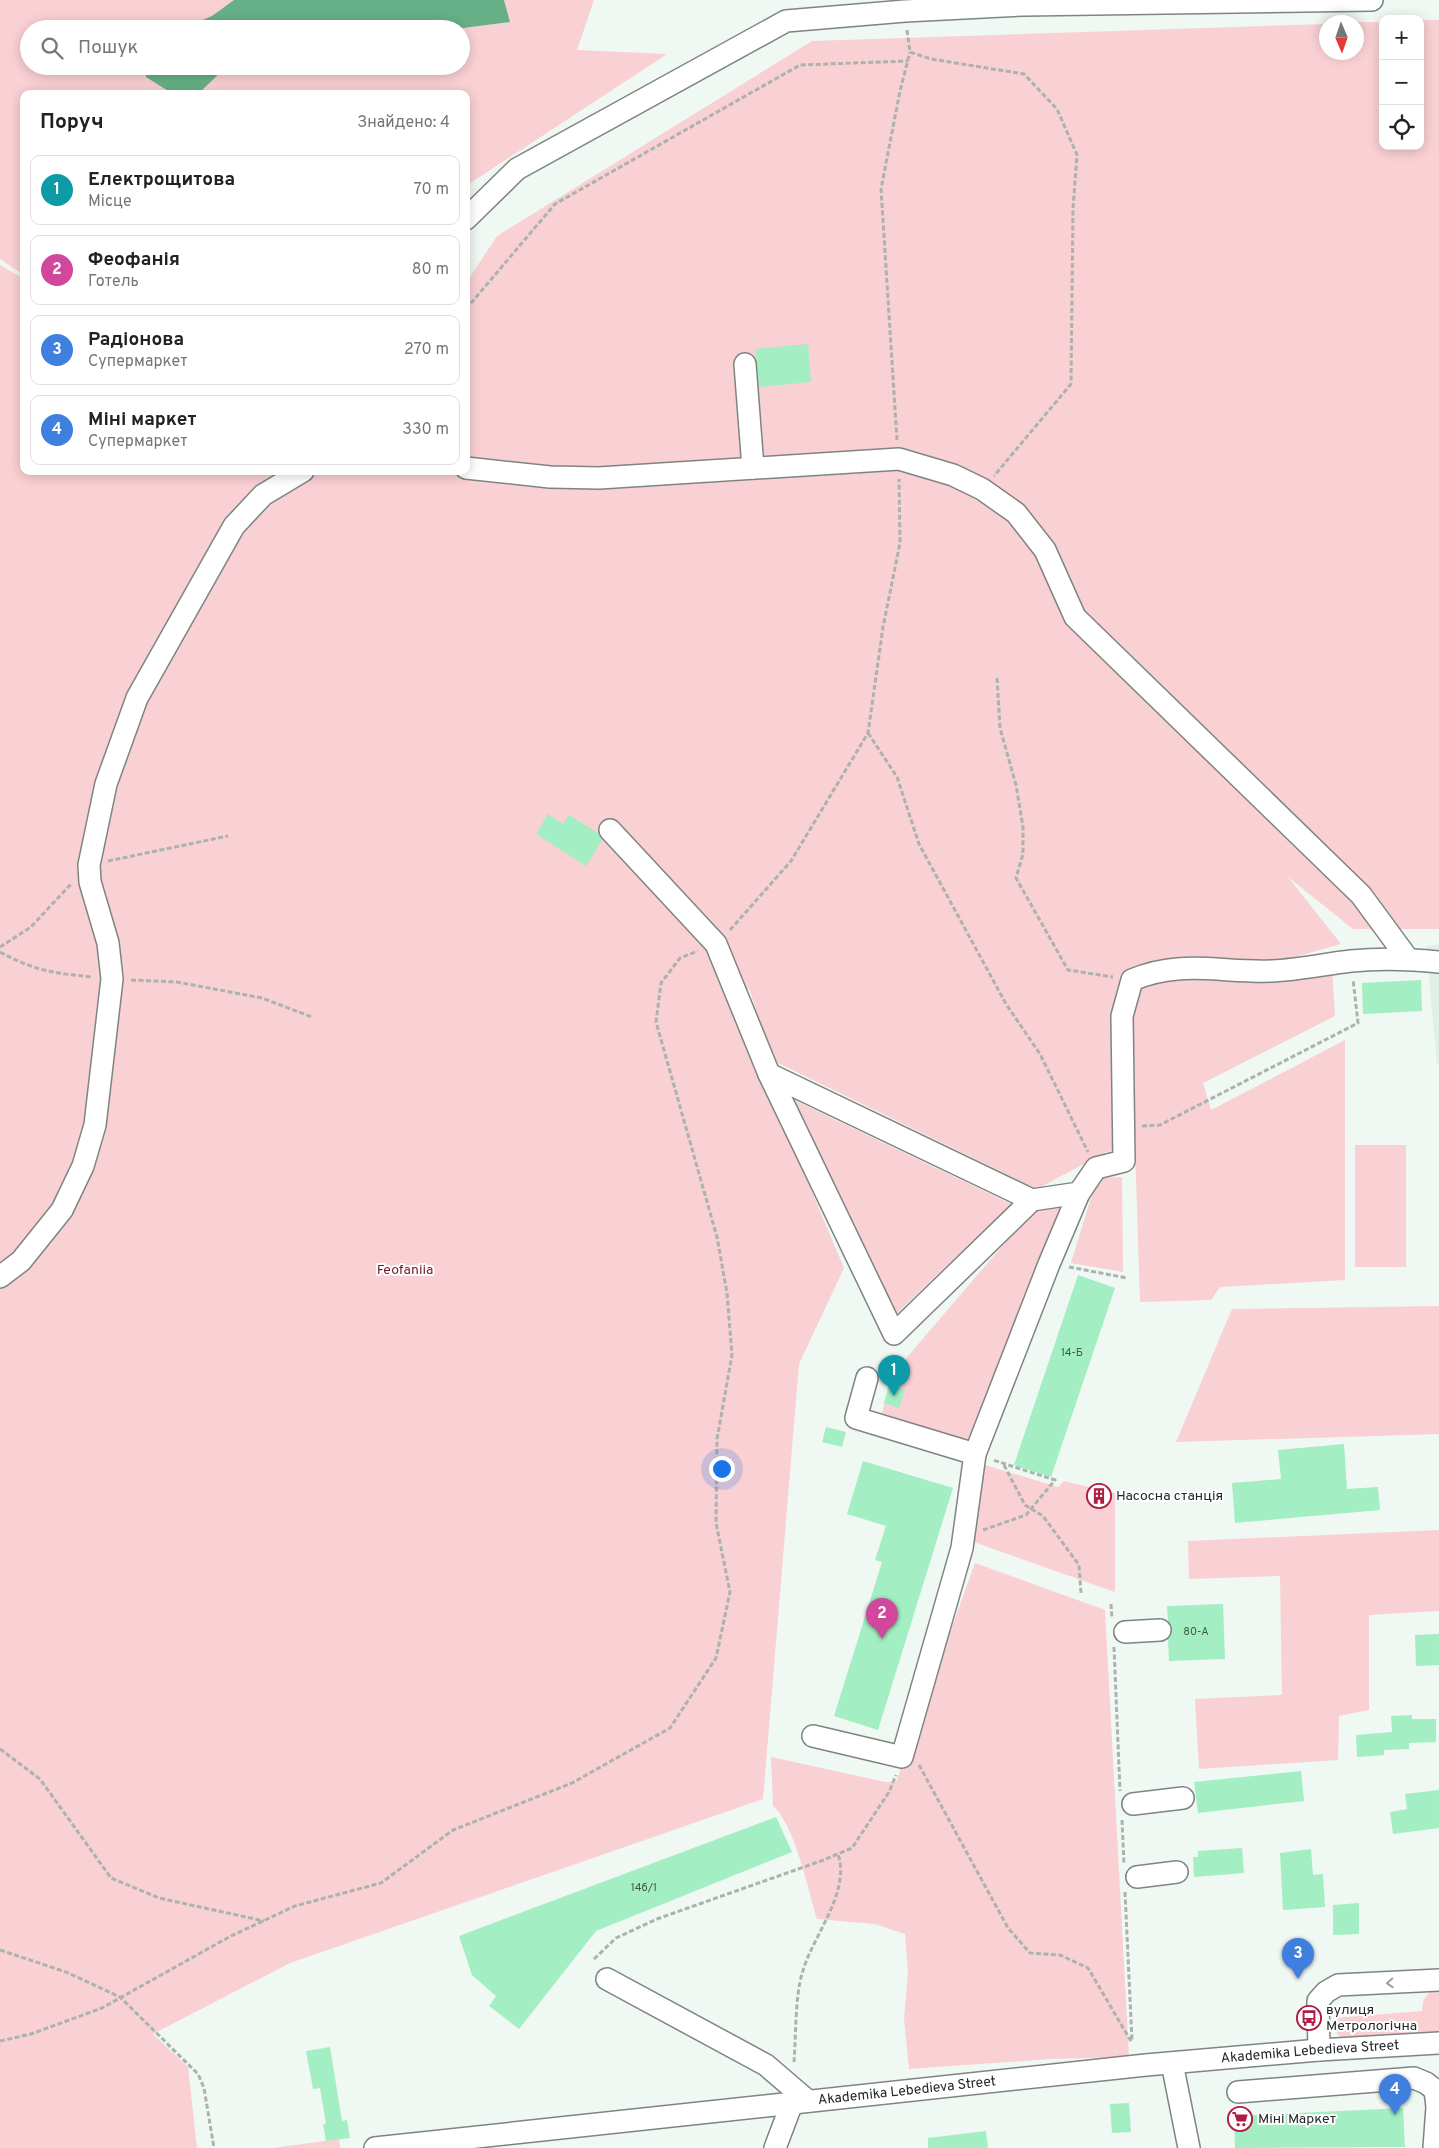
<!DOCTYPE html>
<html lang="uk">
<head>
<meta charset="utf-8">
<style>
	body { margin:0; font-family:Overpass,sans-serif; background:#f6f6f6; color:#222 }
	.controls { position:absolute; right:15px; top:15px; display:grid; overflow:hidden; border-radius:10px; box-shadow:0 2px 12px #0003 }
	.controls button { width:45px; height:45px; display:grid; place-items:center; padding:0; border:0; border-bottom:1px solid #e0e0e0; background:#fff; color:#222; font:25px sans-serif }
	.compass { position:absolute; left:1319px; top:15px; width:45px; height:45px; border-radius:50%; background:#fff; box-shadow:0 2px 12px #0003; rotate:178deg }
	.you { position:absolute; left:721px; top:1468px; width:18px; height:18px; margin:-12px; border:4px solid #fff; border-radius:50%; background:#1a73e8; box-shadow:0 0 0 8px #1a73e833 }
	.badge { display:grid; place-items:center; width:32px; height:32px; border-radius:50%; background:#ea580c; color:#fff; font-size:16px; font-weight:700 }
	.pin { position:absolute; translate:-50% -41px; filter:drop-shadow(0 1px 2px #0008) }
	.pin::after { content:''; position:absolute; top:26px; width:18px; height:15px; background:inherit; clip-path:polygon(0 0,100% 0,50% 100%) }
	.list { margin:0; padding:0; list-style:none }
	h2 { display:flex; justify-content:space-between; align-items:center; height:65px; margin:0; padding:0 20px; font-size:21px }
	h2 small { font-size:16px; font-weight:400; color:#767676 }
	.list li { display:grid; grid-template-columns:32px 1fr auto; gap:15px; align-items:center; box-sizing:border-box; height:70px; margin:0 10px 10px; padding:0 10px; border:1px solid #e0e0e0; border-radius:10px }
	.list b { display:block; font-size:19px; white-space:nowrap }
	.list p { margin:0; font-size:16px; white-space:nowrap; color:#767676 }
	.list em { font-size:16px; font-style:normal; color:#767676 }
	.icon { flex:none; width:28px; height:28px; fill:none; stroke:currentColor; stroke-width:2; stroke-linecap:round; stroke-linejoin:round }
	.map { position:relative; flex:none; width:1439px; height:2148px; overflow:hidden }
	.search { position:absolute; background:#fff; box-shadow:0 2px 12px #0003; left:20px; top:20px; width:450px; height:55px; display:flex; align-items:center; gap:12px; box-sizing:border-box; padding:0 18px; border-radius:28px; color:#767676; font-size:19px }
	.panel { position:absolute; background:#fff; box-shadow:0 2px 12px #0003; left:20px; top:90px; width:450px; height:385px; border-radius:10px }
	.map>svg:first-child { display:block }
	.built { fill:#e0f0e6 }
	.green { fill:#f9d0d3; fill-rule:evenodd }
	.water { fill:#67b087 }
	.building { fill:#a3eec2 }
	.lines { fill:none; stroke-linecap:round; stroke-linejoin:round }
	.minor-casing { stroke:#7e8580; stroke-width:24 }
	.path { stroke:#acb2ae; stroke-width:3; stroke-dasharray:5 2.5; stroke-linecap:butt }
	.minor { stroke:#fff; stroke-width:21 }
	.oneway { stroke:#9c9e9d }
	.labels { text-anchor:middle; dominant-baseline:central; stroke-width:4; stroke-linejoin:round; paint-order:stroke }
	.number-label { font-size:11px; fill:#445a4d }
	.park-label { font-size:14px; fill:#76192e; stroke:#fff }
	.poi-label { font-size:14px; fill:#242826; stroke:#fff; text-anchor:start }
	.street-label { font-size:14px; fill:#242826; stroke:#fff }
</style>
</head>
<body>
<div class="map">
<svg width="1439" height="2148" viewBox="0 0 1439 2148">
	<rect width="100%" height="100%" fill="#f0f8f3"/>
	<polygon class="built" points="1439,945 1439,1064 1437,1064 1426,946"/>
	<g class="green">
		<path d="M0,0H594L577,50L667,54L466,186V94H24V275L0,259ZM29,29H461V66H29Z"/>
		<polygon points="1420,20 1439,20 1439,929 1353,929 1288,877 1341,944 1252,969 1332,969 1335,1016 1203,1083 1211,1110 1345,1040 1345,1280 1220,1287 1211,1300 1140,1302 1135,1147 1106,1152 1037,1189 772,1060 749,988 731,1000 844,1268 799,1364 763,1799 290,1963 153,2034 188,2067 197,2148 0,2148 0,265 24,279 24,471 339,471 341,473 343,471 466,471 466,283 497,236 812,41 1326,24 1326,52 1356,52 1356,22 1383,22 1383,146 1420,146"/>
		<polygon points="794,1100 1011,1204 896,1314"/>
		<rect x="1355" y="1145" width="51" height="122"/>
		<polygon points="1122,1177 1123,1272 1071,1263 1097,1178"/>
		<polygon points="1065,1203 970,1443 882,1413 891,1376 1033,1210"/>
		<polygon points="1439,1306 1439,1434 1176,1442 1232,1309"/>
		<polygon points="985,1465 1058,1487 1064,1481 1115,1493 1115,1592 971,1541"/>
		<polygon points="1439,1530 1439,1611 1369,1615 1369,1710 1339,1716 1338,1760 1199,1769 1195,1699 1282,1695 1280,1576 1189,1579 1188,1541"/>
		<path d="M975,1563L1105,1610L1129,2057L1050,2059L909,2069L904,2019L908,1973L905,1934L875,1924L817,1919C808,1890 795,1825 773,1806L771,1757L885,1782H896Z"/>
		<path d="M1439,1988V2032L1342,2039L1336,2032L1335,2018L1422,2011C1423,1997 1426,1993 1439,1988Z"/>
		<polygon points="339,2139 340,2148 273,2148"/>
	</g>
	<g class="water">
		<polygon points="234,0 504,0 510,22 455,29 182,29 212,16"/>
		<polygon points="146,66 227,66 198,94 173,94 146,77"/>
	</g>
	<g class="building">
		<polygon points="808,344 811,382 759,387 755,349"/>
		<polygon points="548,814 563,824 569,815 598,833 602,840 586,866 536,834"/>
		<polygon points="1421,980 1422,1011 1363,1014 1362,983"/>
		<polygon points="1078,1275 1115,1288 1051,1477 1014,1465"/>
		<polygon points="889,1385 905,1390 899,1408 884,1403"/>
		<polygon points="826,1427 846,1432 842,1447 822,1442"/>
		<polygon points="1344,1444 1347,1489 1378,1487 1380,1510 1235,1523 1232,1483 1281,1479 1278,1450"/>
		<polygon points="863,1461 953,1488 878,1730 834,1716 882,1562 875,1560 886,1526 847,1514"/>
		<polygon points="1223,1604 1225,1659 1169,1661 1168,1639 1172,1630 1168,1621 1167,1606"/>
		<polygon points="1439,1634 1439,1665 1416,1666 1415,1635"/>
		<polygon points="1412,1715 1412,1719 1436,1719 1436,1742 1409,1743 1409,1749 1384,1750 1384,1755 1357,1757 1356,1735 1392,1732 1391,1716"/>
		<polygon points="1301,1771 1304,1801 1198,1813 1194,1782"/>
		<polygon points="1439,1790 1439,1828 1393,1834 1390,1812 1407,1809 1405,1794"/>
		<polygon points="776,1817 792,1852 596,1931 519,2029 489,2006 496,1996 472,1975 459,1936"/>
		<polygon points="1242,1848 1244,1873 1194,1877 1193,1857 1198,1857 1198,1851"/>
		<polygon points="1311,1849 1313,1875 1323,1874 1325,1907 1283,1910 1280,1853"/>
		<polygon points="1359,1903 1359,1934 1333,1935 1333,1905"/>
		<polygon points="330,2047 342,2121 347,2120 350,2138 326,2141 323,2124 326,2124 320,2088 313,2089 306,2051"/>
		<polygon points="1129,2103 1131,2132 1112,2133 1110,2104"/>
		<polygon points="1403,2108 1405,2147 1235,2148 1234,2116"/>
		<polygon points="986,2131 988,2148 928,2148 928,2138"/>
	</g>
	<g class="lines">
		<defs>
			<g id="minor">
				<polyline points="466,219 517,169 786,21 905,11 1023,5 1372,0"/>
				<polyline points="745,364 753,468"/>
				<polyline points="466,468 550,477 599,478 899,459 953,475 982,489 1016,513 1045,550 1075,617 1361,895 1408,959"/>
				<polyline points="610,830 716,944 769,1074"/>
				<path d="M1032,1200L894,1334L769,1074L1032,1200L1079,1193L1096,1168L1124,1161L1122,1016L1132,980C1181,959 1222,973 1272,971C1298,970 1325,964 1351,961C1381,958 1410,959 1439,962"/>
				<polyline points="0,1277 21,1261 62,1210 83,1166 95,1125 112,979 108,943 90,882 89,865 106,784 137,698 234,526 263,495 303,471"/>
				<polyline points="975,1454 1049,1264 1079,1193"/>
				<polyline points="1125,1632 1160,1630"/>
				<polyline points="813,1736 902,1757 962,1548 975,1454 856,1418 867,1378"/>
				<polyline points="1133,1804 1183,1798"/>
				<polyline points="1137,1877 1177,1872"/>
				<polyline points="607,1979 766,2065 808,2101"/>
				<polyline points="1319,2050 1318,2001 1326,1992 1338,1985 1439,1980"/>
				<polyline points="1172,2063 1189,2148"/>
				<polyline points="1238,2092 1414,2078 1426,2083 1435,2090 1437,2107 1434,2148"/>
				<path id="s1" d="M375,2148L1146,2065L1319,2050L1439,2043"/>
				<polyline points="775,2148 792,2103"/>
			</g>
		</defs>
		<use href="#minor" class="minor-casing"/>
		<g class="path">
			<polyline points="907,30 910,52 931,59 1024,74 1057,109 1077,155 1073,208 1071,384 994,476"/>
			<polyline points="466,309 555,204 800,65 908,61"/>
			<polyline points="897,440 881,189 900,91 910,52"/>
			<polyline points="997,678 1000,728 1016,785 1023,827 1023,854 1016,878 1068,970 1113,977"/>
			<polyline points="868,733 897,777 919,844 1006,1004 1040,1054 1088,1152"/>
			<polyline points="108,861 228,836"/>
			<polyline points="730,930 791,861 868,733 883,627 900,543 899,479"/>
			<polyline points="0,947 31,927 71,884"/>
			<path d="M0,952C35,971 53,973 92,977"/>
			<polyline points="131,980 177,982 262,998 312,1017"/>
			<polyline points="1142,1126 1160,1125 1358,1023 1353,979"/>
			<polyline points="1069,1267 1127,1278"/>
			<polyline points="1004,1465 1025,1505 1043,1516 1079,1565 1081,1593"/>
			<polyline points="983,1530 1026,1515 1055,1480 993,1460"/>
			<polyline points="1111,1604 1112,1619"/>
			<polyline points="1114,1647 1120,1791"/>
			<polyline points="0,1749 40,1779 111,1878 159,1898 264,1921"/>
			<polyline points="919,1765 1008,1928 1030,1953 1060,1955 1088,1968 1132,2043"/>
			<polyline points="1122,1820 1124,1864"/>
			<polyline points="1125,1892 1132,2041"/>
			<polyline points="0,1950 66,1972 120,1997 198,2074 204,2088 214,2148"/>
			<polyline points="594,1959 616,1938 657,1919 821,1861 852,1848 889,1792 896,1775"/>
			<polyline points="0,2041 31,2034 102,2008 229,1937 295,1906 381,1883 453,1830 572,1783 670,1728 716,1658 730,1592 716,1523 717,1439 732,1355 727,1293 717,1237 656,1022 661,983 680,958 698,951"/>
			<path d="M794,2062C796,2037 795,1997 802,1974C812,1936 851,1893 838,1854"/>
		</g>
		<use href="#minor" class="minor"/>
	</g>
	<defs><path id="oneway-chevron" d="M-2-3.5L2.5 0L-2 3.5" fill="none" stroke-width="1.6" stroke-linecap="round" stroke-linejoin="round" transform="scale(1.25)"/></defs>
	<use class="oneway" href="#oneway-chevron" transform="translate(1390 1983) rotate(177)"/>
	<defs>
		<symbol id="building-ring" viewBox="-11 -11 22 22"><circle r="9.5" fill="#fff" stroke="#af1b42" stroke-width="1.5"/><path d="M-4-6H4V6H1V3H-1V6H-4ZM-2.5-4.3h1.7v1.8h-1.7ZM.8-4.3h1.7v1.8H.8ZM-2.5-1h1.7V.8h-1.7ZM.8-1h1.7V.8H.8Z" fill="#af1b42"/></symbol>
		<symbol id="bus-ring" viewBox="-11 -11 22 22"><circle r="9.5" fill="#fff" stroke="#af1b42" stroke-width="1.5"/><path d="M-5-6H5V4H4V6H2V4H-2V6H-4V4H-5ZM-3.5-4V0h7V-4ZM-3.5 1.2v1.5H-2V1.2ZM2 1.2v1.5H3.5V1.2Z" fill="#af1b42"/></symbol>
		<symbol id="supermarket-ring" viewBox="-11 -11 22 22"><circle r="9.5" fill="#fff" stroke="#af1b42" stroke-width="1.5"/><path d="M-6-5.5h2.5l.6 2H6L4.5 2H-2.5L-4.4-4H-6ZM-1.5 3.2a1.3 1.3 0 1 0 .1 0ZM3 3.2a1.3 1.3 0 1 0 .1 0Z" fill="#af1b42"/></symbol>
	</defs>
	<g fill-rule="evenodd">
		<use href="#building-ring" x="1085" y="1482" width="28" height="28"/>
		<use href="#bus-ring" x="1295" y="2004" width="28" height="28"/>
		<use href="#supermarket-ring" x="1226" y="2105" width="28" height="28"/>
	</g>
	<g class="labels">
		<g class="number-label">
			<text x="1072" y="1353">14-Б</text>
			<text x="1196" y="1632">80-А</text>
			<text x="644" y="1888">14б/1</text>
		</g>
		<g class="park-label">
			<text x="405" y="1270">Feofaniia</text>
		</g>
		<g class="poi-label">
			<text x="1116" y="1496">Насосна станція</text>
			<text x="1326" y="2010">вулиця<tspan x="1326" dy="16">Метрологічна</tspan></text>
			<text x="1258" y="2119">Міні Маркет</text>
		</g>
		<g class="street-label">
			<text stroke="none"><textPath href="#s1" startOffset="940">Akademika Lebedieva Street</textPath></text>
			<text stroke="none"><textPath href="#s1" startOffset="535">Akademika Lebedieva Street</textPath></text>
		</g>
	</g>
</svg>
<div class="controls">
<button>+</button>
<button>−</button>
<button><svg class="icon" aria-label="locate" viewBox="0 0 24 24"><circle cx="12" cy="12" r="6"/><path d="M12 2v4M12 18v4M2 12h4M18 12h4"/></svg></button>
</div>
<svg class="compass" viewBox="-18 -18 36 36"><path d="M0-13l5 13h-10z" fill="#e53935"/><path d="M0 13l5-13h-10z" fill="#767676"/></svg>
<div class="you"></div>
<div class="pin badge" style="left:894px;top:1396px;background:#0f9aa8">1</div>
<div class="pin badge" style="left:882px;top:1639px;background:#d1479c">2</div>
<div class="pin badge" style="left:1298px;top:1979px;background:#3f7fe0">3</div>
<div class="pin badge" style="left:1395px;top:2115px;background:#3f7fe0">4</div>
<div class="search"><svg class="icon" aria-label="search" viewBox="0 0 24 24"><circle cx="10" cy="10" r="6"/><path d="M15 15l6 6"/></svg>Пошук</div>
<section class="panel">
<h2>Поруч<small>Знайдено: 4</small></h2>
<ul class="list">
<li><span class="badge" style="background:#0f9aa8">1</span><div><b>Електрощитова</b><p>Місце</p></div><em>70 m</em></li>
<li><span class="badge" style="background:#d1479c">2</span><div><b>Феофанія</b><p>Готель</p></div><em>80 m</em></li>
<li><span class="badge" style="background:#3f7fe0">3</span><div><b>Радіонова</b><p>Супермаркет</p></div><em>270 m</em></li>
<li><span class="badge" style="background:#3f7fe0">4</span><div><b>Міні маркет</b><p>Супермаркет</p></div><em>330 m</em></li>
</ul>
</section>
</div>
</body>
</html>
